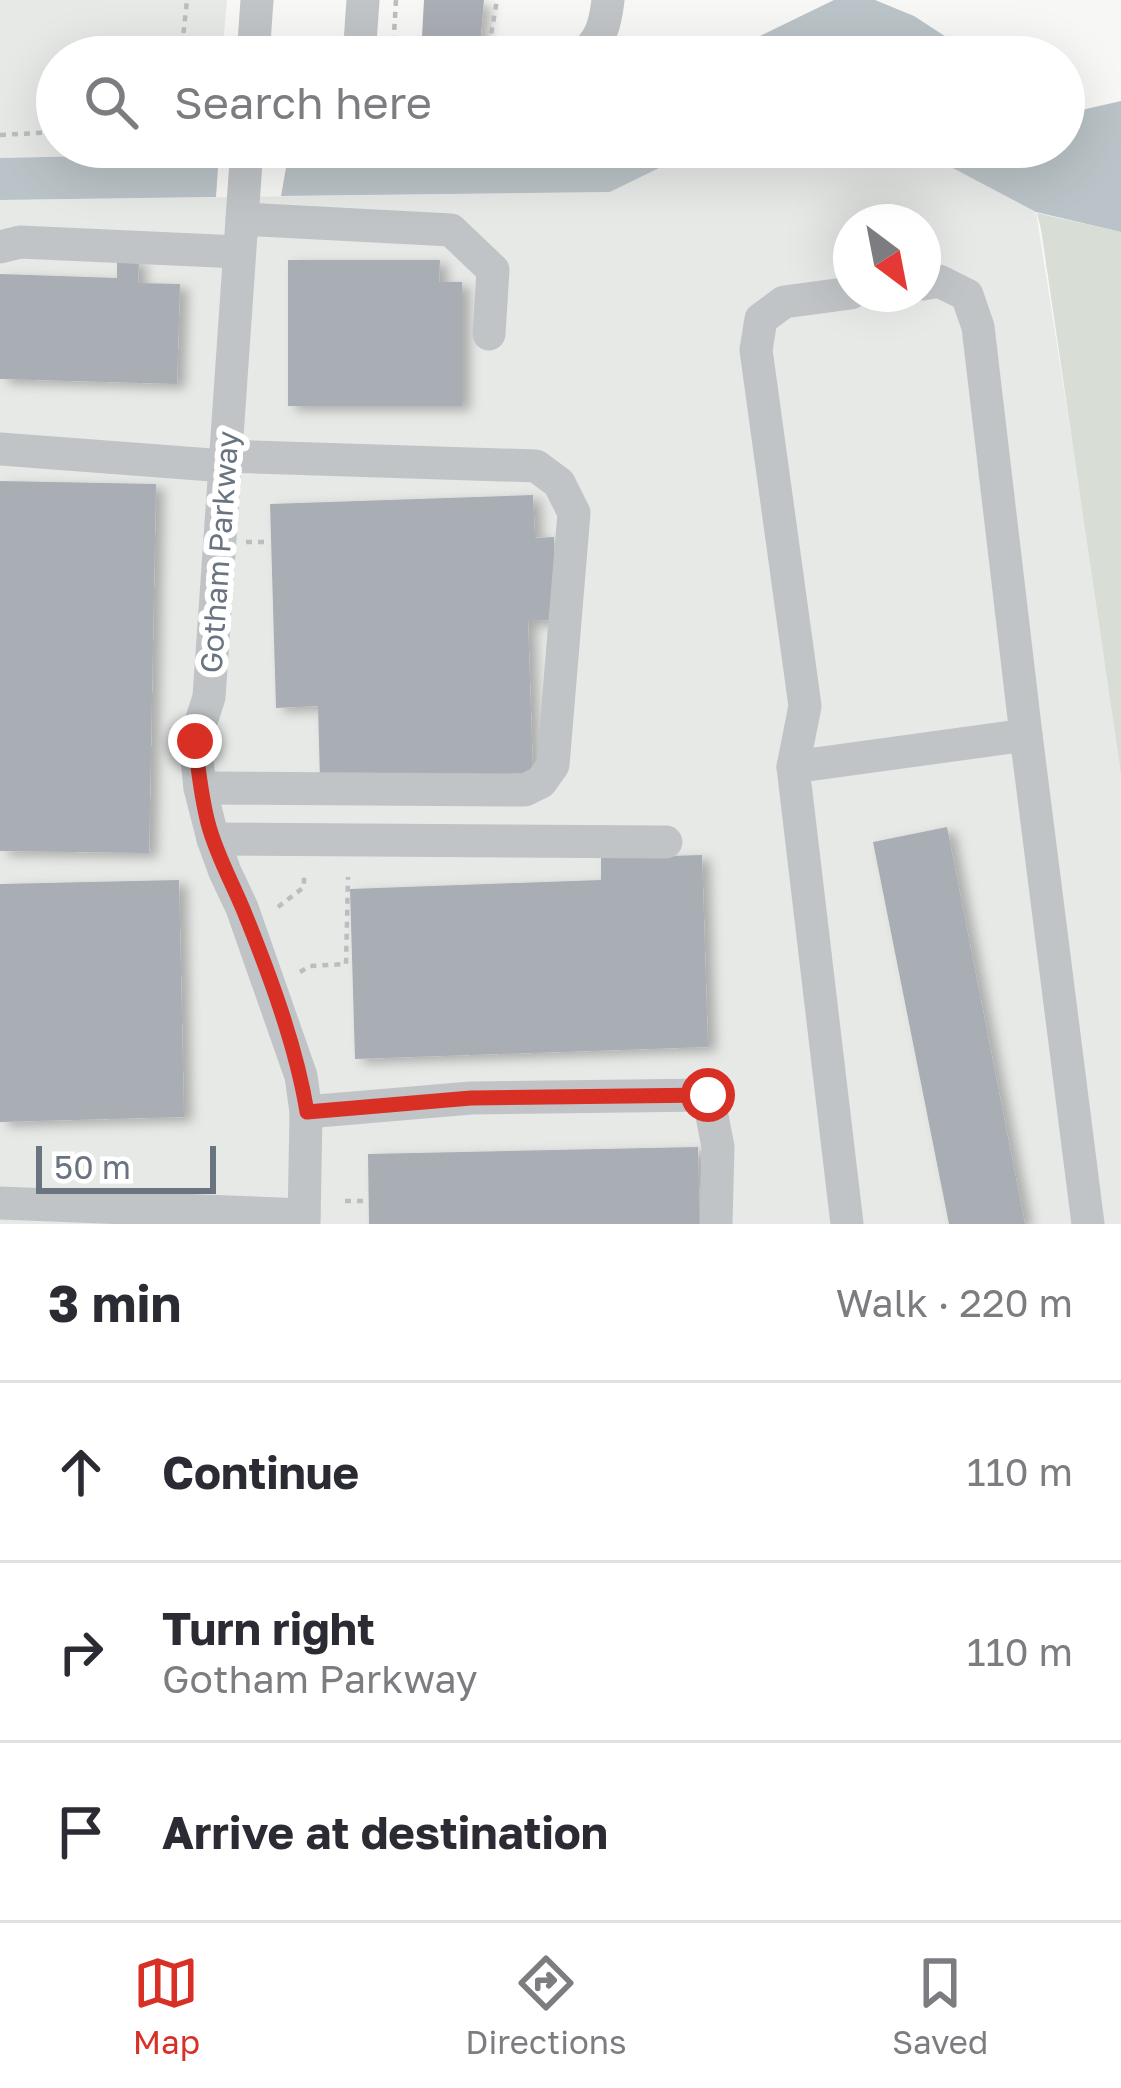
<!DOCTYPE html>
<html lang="en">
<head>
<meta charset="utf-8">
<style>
	body { margin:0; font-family:"Golos Text",sans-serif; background:#f7f7f7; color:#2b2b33 }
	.compass { position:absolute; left:833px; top:204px; width:108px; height:108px; border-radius:50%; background:#fff; box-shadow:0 12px 48px #0002; rotate:148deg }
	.scale { position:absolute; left:36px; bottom:30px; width:180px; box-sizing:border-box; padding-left:12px; border:6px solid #6a7481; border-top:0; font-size:33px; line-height:42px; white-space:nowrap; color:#6a7481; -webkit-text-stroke:9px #fff; paint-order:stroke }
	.stop { position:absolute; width:36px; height:36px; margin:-27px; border:9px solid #d93025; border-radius:50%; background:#fff }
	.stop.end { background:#d93025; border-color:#fff; box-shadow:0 3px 12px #0008 }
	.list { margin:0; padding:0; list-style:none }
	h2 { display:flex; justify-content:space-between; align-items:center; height:156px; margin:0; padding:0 48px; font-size:51px }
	h2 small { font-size:39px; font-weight:400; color:#7c7c81 }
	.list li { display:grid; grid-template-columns:78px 1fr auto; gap:36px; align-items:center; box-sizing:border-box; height:180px; padding:0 48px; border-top:3px solid #e1e1e2 }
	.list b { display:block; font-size:45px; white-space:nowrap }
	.list p { margin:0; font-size:39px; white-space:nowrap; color:#7c7c81 }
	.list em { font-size:39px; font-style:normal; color:#7c7c81 }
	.icon { flex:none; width:66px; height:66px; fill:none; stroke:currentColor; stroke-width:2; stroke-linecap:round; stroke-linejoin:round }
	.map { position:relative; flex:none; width:1121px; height:1224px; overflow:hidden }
	.search { position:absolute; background:#fff; box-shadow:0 12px 48px #0002; left:36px; right:36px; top:36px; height:132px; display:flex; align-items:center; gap:30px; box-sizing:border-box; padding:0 42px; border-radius:66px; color:#7c7c81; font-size:45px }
	.sheet { height:696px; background:#fff }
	nav { display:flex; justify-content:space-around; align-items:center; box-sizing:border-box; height:168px; border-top:3px solid #e1e1e2; background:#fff; font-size:33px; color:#7c7c81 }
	nav a { display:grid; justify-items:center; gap:6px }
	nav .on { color:#d93025 }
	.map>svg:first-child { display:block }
	.built { fill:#e7e9e7; fill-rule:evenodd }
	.green { fill:#d8ddd6 }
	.water { fill:#bac3c7 }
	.building { fill:#a9aeb4; filter:url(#shadow) }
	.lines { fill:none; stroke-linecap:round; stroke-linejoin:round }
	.path { stroke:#bbbdbf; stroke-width:4.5; stroke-dasharray:6 6; stroke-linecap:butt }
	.minor { stroke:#c1c4c7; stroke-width:33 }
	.route { stroke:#d93025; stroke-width:15 }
	.labels { text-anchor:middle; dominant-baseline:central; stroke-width:12; stroke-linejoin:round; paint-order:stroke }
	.street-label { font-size:30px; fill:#6a7481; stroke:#fff }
</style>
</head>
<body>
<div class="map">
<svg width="1121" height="1224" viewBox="0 0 1121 1224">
	<defs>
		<filter id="shadow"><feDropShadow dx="8" dy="4.5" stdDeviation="6" flood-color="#0004"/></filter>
	</defs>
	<rect width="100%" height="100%" fill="#f7f7f5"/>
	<g class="built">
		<polygon points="0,0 227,0 222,57 57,57 57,147 214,147 214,153 0,158"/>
		<path d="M702,147H913L1036,212L1121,751V1224H0V200L610,192ZM851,222H923V294H851Z"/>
	</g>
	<polygon class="green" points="1037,213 1121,232 1121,773 1041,229"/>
	<g class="water">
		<polygon points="834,0 875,0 914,16 977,57 717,57"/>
		<polygon points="1121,101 1121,232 1036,212 913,147 1064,147 1064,114"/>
		<polygon points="465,147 702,147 610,192 281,196 289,151"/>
		<polygon points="219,153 216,197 0,200 0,158"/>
	</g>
	<g class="building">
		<polygon points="424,0 484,0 479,57 421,56"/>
		<polygon points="117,259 139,260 138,283 180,284 177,384 0,379 0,274 117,278"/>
		<polygon points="288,260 440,260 439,282 462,282 462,406 288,406"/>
		<polygon points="0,481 156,484 149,853 0,851"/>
		<polygon points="533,495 535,538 554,537 556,620 528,621 533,773 320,780 318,706 276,708 270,504"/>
		<polygon points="947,827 1025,1224 949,1224 873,842"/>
		<polygon points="702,855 708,1047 355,1059 350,889 601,880 601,858"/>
		<polygon points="179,880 184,1117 0,1122 0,884"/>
		<polygon points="698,1147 700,1224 369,1224 368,1154"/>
	</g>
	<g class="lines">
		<g class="path">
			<polyline points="396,0 393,51 405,57"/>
			<polyline points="181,57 187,0"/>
			<polyline points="487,57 497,0"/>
			<polyline points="0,135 57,132"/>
			<polyline points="246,542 269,542"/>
			<polyline points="278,907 304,887 304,875"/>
			<polyline points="300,972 310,966 346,964 348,877"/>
			<polyline points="345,1201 364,1201"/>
		</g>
		<g class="minor">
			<polyline points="253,57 257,0"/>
			<polyline points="359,57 363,0"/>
			<path d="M581,57C601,40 605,26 608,0"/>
			<polyline points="247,147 209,697 195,741 200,788 213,839 225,872 242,908 301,1076 306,1112 304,1224"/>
			<polyline points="242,219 451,230 493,270 489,334"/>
			<polyline points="0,247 20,242 239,252"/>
			<polyline points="923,284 939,281 967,295 978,327 1026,735"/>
			<polyline points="0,449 225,466"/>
			<polyline points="793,767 805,706 756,350 761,319 784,302 851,293"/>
			<polyline points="200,788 525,790 541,782 553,765 574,513 559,483 536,466 226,456"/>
			<polyline points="213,839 666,842"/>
			<polyline points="306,1112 471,1098 708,1095 718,1147 716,1224"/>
			<polyline points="0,1203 304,1215"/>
			<polyline points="847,1224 793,767 1026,735 1088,1224"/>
		</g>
	</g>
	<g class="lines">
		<path class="route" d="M195,741C198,769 201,796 208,823C216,854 231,880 243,909C269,973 296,1045 307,1112L471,1098L708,1095"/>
	</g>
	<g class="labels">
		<g class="street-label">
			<text transform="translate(219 552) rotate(-86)">Gotham Parkway</text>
		</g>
	</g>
</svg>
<svg class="compass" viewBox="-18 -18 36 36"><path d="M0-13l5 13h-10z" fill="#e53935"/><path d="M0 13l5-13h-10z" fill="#7c7c81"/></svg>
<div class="scale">50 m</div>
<div class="stop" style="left:708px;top:1095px"></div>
<div class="stop end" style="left:195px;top:741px"></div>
<div class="search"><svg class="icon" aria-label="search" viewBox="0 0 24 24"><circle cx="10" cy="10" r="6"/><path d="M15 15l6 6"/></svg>Search here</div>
</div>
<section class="sheet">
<h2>3 min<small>Walk · 220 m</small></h2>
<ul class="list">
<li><svg class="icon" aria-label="ahead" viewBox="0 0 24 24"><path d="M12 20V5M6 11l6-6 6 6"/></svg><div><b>Continue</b></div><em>110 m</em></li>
<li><svg class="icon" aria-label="right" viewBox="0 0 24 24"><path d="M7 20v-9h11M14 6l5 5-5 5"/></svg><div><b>Turn right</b><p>Gotham Parkway</p></div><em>110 m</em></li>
<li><svg class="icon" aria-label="arrive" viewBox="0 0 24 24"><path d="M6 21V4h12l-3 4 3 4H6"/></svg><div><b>Arrive at destination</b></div></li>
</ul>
</section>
<nav>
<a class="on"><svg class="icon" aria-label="map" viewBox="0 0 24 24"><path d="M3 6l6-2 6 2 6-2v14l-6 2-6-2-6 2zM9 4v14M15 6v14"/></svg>Map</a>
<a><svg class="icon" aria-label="directions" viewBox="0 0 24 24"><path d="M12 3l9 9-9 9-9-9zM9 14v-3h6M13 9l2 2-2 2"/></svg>Directions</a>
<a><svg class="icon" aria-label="saved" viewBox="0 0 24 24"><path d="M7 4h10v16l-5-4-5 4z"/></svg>Saved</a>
</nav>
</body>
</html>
